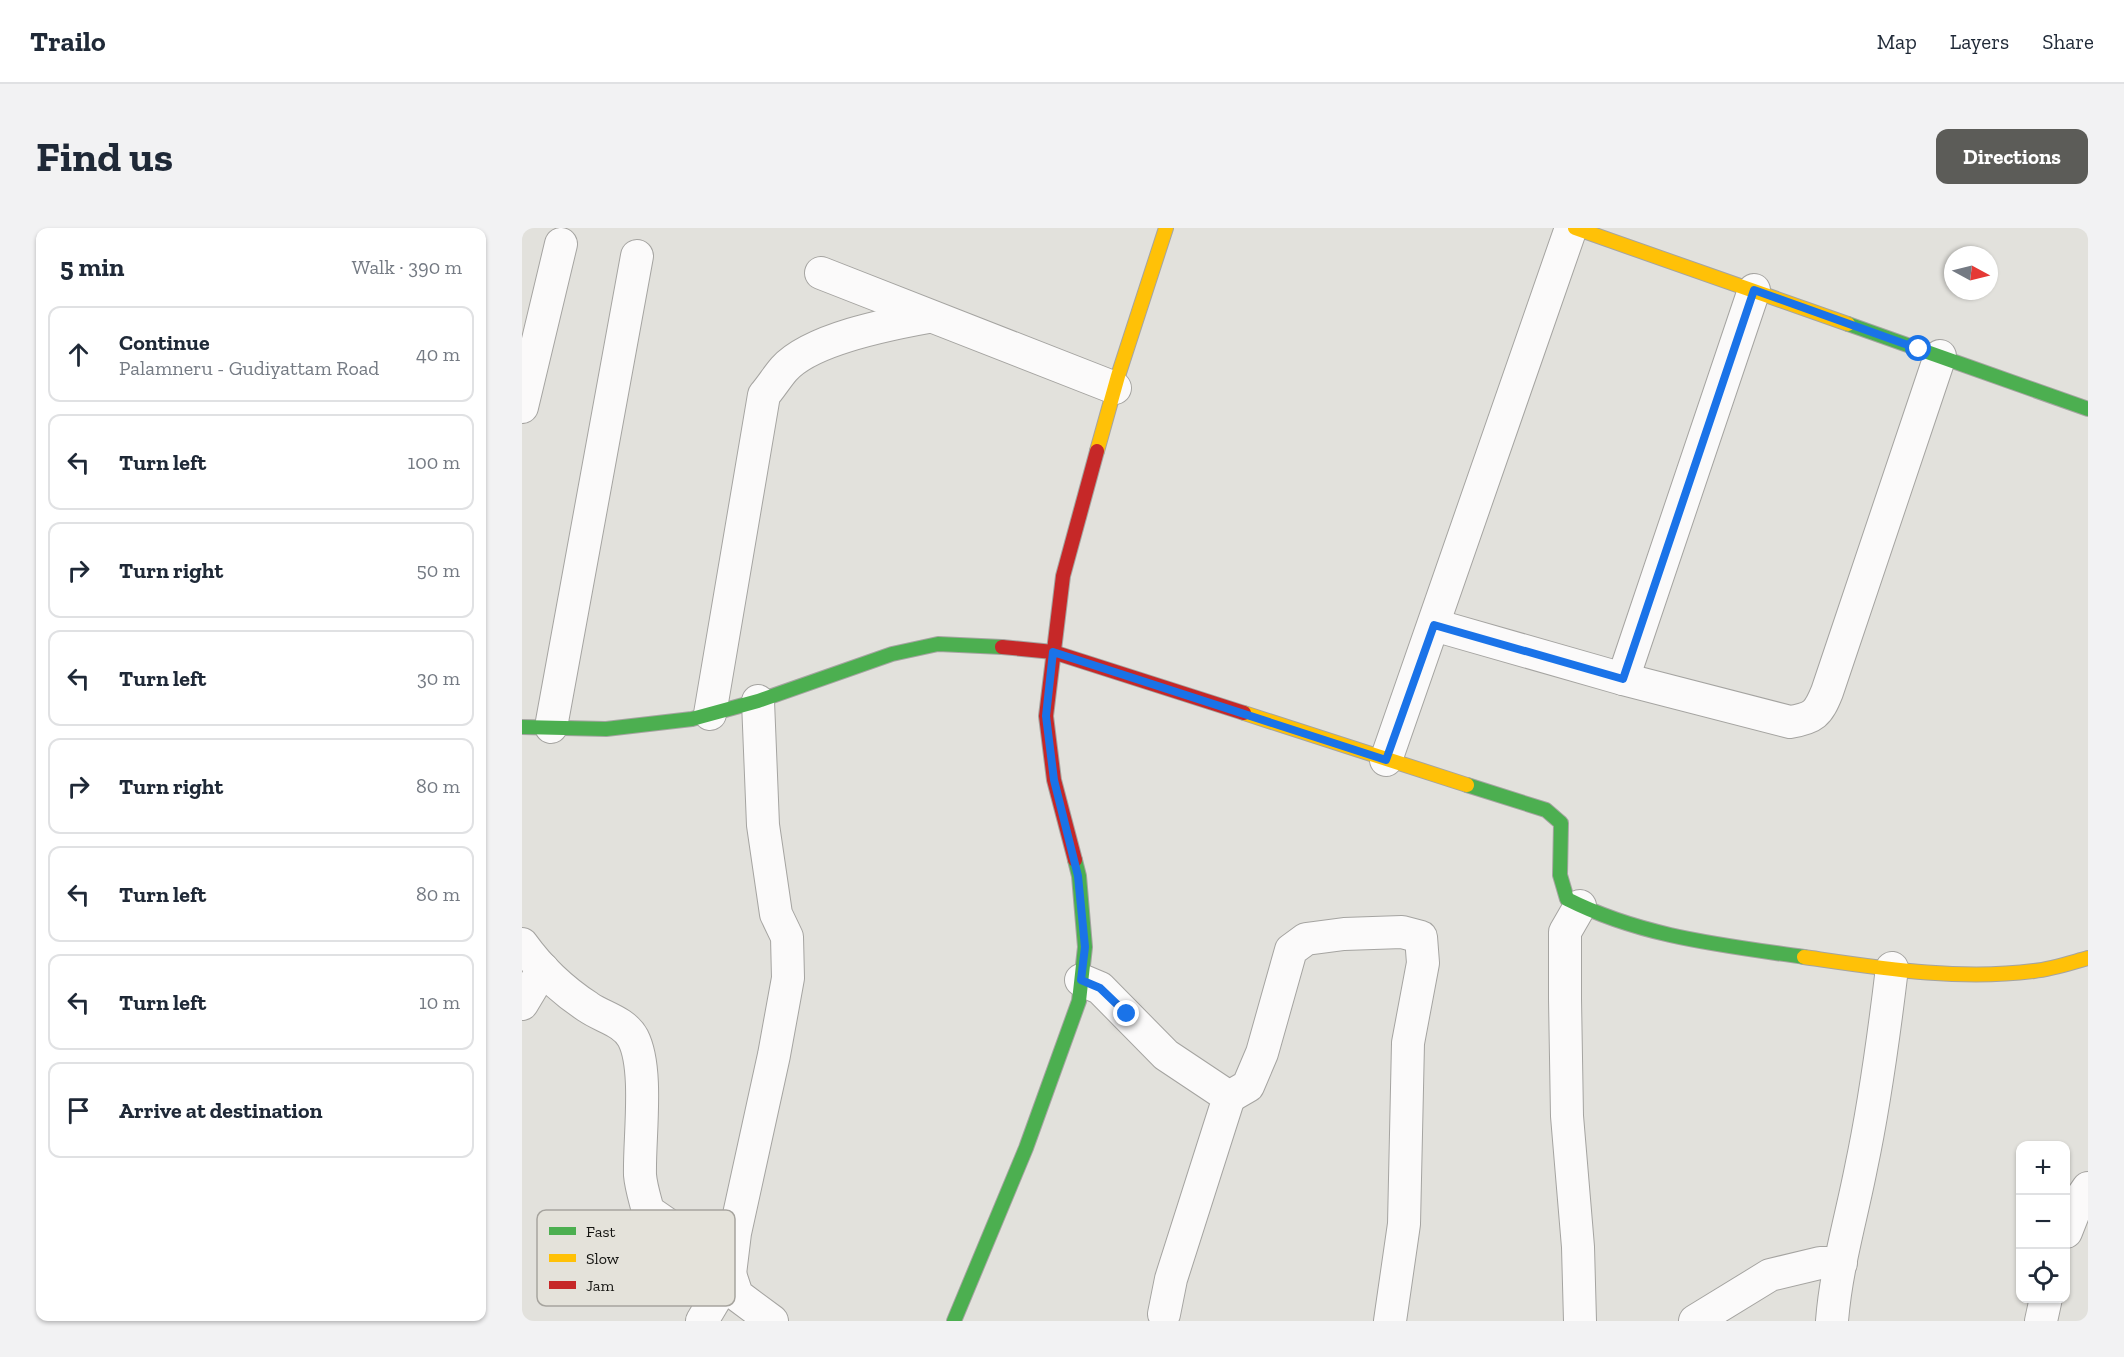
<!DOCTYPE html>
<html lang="en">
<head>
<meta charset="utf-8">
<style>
	body { margin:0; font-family:"Zilla Slab",serif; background:#f2f2f3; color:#1f2937 }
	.controls { position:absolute; right:18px; bottom:18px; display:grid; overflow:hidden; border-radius:12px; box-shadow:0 2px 4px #0004 }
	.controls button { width:54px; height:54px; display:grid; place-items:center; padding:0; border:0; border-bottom:2px solid #e0e1e3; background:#fff; color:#1f2937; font:30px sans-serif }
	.compass { position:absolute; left:1422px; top:18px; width:54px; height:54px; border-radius:50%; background:#fff; box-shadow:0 2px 4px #0004; rotate:97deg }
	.stop { position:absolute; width:18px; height:18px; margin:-14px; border:4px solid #1a73e8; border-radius:50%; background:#fff }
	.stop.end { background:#1a73e8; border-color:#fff; box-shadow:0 2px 6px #0008 }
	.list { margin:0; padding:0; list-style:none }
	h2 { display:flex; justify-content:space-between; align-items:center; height:78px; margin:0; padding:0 24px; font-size:26px }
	h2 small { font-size:20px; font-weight:400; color:#747a83 }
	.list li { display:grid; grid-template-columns:39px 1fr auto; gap:18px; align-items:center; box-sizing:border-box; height:96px; margin:0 12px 12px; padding:0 12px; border:2px solid #e0e1e3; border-radius:12px }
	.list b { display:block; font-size:22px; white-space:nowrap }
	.list p { margin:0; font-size:20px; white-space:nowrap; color:#747a83 }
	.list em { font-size:20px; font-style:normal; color:#747a83 }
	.icon { flex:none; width:33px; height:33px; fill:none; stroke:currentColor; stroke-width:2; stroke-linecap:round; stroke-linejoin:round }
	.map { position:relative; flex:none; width:1566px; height:1093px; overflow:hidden; border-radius:12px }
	header { display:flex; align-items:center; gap:36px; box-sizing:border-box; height:84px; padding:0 30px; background:#fff; border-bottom:2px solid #e0e1e3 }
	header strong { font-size:28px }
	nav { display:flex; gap:33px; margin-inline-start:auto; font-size:21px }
	.intro { display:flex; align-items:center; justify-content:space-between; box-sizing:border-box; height:144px; padding:0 36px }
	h1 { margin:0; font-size:42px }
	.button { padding:15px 27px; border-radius:12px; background:#5c5c58; color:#fff; font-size:21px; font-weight:700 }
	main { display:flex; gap:36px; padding:0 36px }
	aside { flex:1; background:#fff; border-radius:12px; box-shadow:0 2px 4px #0004 }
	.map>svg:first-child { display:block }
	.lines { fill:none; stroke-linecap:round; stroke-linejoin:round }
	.street-casing { stroke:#a5a4a1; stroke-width:34 }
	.fast-casing { stroke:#a5a4a1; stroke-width:16 }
	.slow-casing { stroke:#a5a4a1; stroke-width:16 }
	.jam-casing { stroke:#a5a4a1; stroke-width:16 }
	.street { stroke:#fbfafa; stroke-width:32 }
	.fast { stroke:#4caf50; stroke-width:14 }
	.slow { stroke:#ffc107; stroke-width:14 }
	.jam { stroke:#c62828; stroke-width:14 }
	.route { stroke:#1a73e8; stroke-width:8 }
	.key { fill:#e4e2da; stroke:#a6a49e; stroke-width:1.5 }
	.key-label { font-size:16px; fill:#141411 }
</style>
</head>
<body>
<header>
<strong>Trailo</strong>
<nav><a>Map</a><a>Layers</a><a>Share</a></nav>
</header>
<div class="intro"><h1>Find us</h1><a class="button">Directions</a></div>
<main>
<aside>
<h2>5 min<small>Walk · 390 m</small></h2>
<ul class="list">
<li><svg class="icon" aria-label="ahead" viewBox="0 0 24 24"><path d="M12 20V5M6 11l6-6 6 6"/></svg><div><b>Continue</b><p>Palamneru - Gudiyattam Road</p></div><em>40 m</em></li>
<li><svg class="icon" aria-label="left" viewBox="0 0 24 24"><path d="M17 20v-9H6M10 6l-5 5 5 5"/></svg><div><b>Turn left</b></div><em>100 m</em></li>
<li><svg class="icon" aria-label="right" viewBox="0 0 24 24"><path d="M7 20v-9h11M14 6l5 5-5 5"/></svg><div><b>Turn right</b></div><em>50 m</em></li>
<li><svg class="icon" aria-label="left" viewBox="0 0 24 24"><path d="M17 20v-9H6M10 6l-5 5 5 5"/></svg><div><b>Turn left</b></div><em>30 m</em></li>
<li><svg class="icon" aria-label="right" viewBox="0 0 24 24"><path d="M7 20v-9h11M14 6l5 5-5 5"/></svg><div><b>Turn right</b></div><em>80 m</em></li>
<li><svg class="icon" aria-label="left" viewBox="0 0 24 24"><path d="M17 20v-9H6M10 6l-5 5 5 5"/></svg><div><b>Turn left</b></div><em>80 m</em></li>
<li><svg class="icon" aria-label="left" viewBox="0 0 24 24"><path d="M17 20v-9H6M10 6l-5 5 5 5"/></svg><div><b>Turn left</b></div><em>10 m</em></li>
<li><svg class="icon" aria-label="arrive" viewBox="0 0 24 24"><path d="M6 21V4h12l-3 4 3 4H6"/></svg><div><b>Arrive at destination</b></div></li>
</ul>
</aside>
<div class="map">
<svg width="1566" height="1093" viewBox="0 0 1566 1093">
	<rect width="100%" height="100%" fill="#e2e1dc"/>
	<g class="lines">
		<defs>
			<g id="street">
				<polyline points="299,45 593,160"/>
				<polyline points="0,179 39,16"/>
				<path d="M912,397L1101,451L1268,494C1292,490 1296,486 1305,464L1418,128"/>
				<polyline points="1101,451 1232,62"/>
				<path d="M188,486L242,167C249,159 255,149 262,141C289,111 367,96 406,89"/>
				<polyline points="29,499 115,28"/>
				<polyline points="864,532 1049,0"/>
				<polyline points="1058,678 1043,704 1043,771 1045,888 1056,1019 1058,1093"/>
				<path d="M0,716C18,741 40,762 66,779C80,789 102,793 111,810C127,841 117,910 118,947C119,959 123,971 126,983L155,1003L181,1017L208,1046L215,1067L250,1093"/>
				<polyline points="559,752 578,760 644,827 707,869 649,1051 642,1086"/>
				<polyline points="0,776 21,741"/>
				<polyline points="707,869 726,858 740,825 769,722 784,711 822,706 880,704 899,709 901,735 886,815 882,996 868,1093"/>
				<polyline points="1544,1004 1555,976 1566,960"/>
				<polyline points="180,1093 208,1046 213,1005 252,827 266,750 265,709 254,686 241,597 236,473"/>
				<polyline points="1173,1093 1248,1047 1298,1035 1319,1035"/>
				<path d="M1310,1093C1314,1041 1329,991 1339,940C1353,874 1362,807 1370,740"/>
				<polyline points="1519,1093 1524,1070"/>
			</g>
			<g id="fast">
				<polyline points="1326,96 1566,181"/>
				<polyline points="0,499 84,501 170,491 236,473 370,426 416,416 480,419"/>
				<path d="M945,557L1024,582L1039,595L1038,647L1045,671C1120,709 1200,717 1282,729"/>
				<polyline points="432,1093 504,920 557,773 563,719 557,648 553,632"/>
			</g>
			<g id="slow">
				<polyline points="1053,0 1326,96"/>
				<polyline points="575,223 596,148 644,0"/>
				<polyline points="722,485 945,557"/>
				<path d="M1282,729C1358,740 1436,753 1512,743C1531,741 1548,735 1566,730"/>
			</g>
			<g id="jam">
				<polyline points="480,419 531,424 722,485"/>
				<polyline points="553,632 532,552 524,488 541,348 575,223"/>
			</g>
		</defs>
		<use href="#street" class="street-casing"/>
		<use href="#fast" class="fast-casing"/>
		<use href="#slow" class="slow-casing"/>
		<use href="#jam" class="jam-casing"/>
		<use href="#street" class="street"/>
		<use href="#fast" class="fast"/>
		<use href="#slow" class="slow"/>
		<use href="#jam" class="jam"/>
	</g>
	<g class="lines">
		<polyline class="route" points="605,786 578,760 559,752 563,719 556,648 532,552 524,488 531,424 864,532 912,397 1101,451 1232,62 1397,121"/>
	</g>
	<rect x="15" y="982" width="198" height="96" rx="9" class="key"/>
	<rect x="27" y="999" width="27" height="8" fill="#4caf50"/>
	<rect x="27" y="1026" width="27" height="8" fill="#ffc107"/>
	<rect x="27" y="1053" width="27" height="8" fill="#c62828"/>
	<g class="key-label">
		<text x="64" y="1009">Fast</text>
		<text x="64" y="1036">Slow</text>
		<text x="64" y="1063">Jam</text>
	</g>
</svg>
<div class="controls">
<button>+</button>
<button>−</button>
<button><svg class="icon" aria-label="locate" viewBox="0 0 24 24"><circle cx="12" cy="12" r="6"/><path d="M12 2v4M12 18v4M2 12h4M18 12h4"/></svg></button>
</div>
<svg class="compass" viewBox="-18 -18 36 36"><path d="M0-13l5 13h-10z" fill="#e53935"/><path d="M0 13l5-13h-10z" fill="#747a83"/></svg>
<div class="stop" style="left:1397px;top:121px"></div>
<div class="stop end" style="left:605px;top:786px"></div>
</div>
</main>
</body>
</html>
